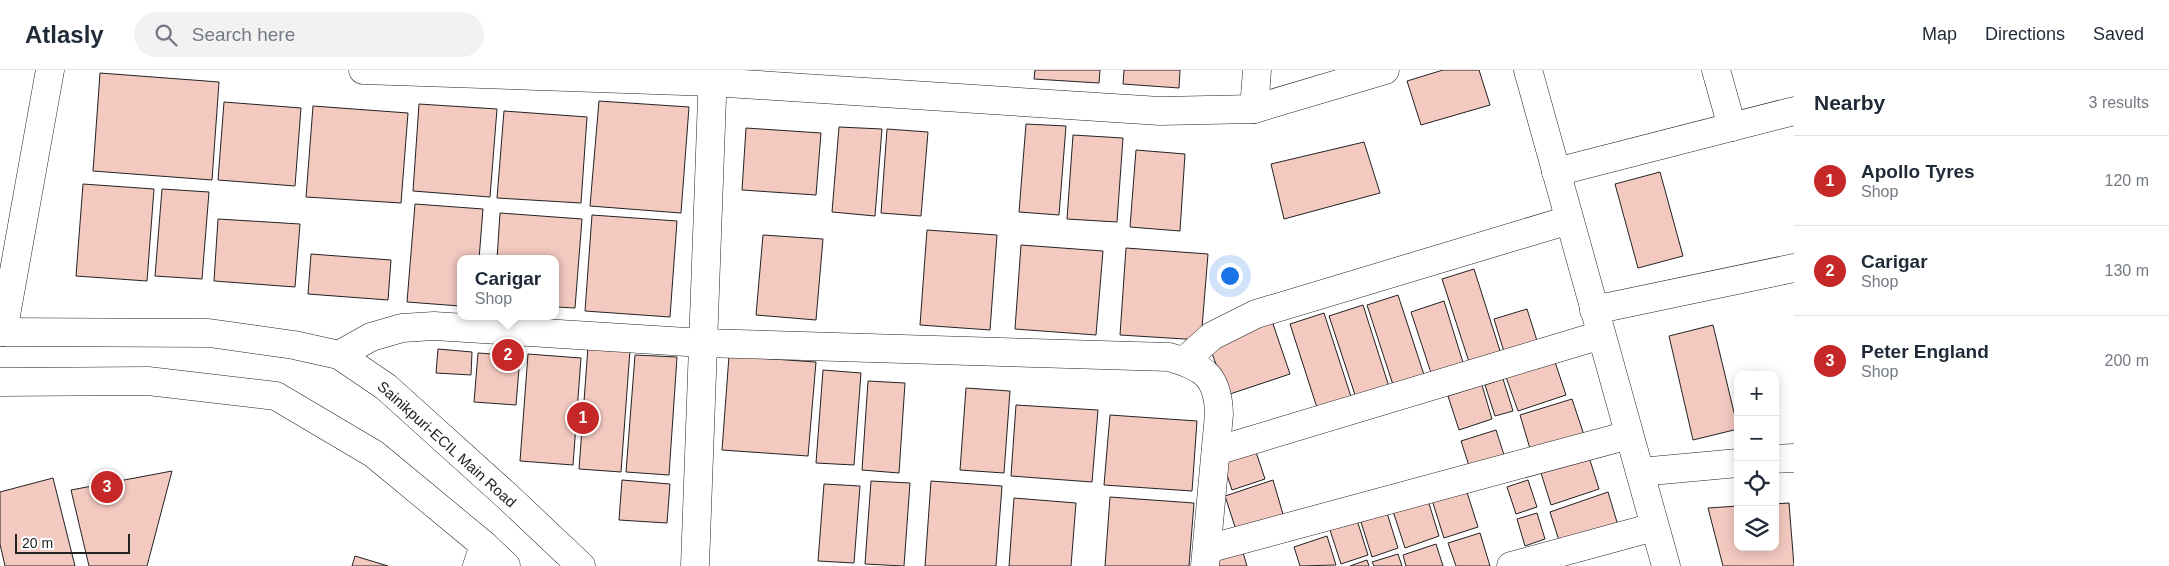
<!DOCTYPE html>
<html lang="en">
<head>
<meta charset="utf-8">
<style>
	body { margin:0; font-family:Helvetica,sans-serif; background:#f2f2f3; color:#1f2937 }
	.controls { position:absolute; right:15px; bottom:15px; display:grid; overflow:hidden; border-radius:10px; box-shadow:0 2px 12px #0003 }
	.controls button { width:45px; height:45px; display:grid; place-items:center; padding:0; border:0; border-bottom:1px solid #e0e1e3; background:#fff; color:#1f2937; font:25px sans-serif }
	.scale { position:absolute; left:15px; bottom:12px; width:115px; box-sizing:border-box; padding-left:5px; border:2px solid #222; border-top:0; font-size:14px; line-height:18px; white-space:nowrap; color:#222; -webkit-text-stroke:4px #fff; paint-order:stroke }
	.you { position:absolute; left:1229px; top:205px; width:18px; height:18px; margin:-12px; border:4px solid #fff; border-radius:50%; background:#1a73e8; box-shadow:0 0 0 8px #1a73e833 }
	.badge { display:grid; place-items:center; width:32px; height:32px; border-radius:50%; background:#c62828; color:#fff; font-size:16px; font-weight:700 }
	.pin { position:absolute; translate:-50% -50%; border:2px solid #fff; box-shadow:0 1px 5px #0006 }
	.popup { position:absolute; left:457px; top:185px; width:102px; height:65px; box-sizing:border-box; display:grid; place-content:center; border-radius:10px; background:#fff; filter:drop-shadow(0 1px 4px #0005); font-size:16px; white-space:nowrap; color:#747a83 }
	.popup b { font-size:19px; color:#1f2937 }
	.popup::after { content:''; position:absolute; left:50%; top:100%; margin-left:-10px; border:10px solid transparent; border-top-color:#fff }
	.list { margin:0; padding:0; list-style:none }
	h2 { display:flex; justify-content:space-between; align-items:center; height:65px; margin:0; padding:0 20px; font-size:21px }
	h2 small { font-size:16px; font-weight:400; color:#747a83 }
	.list li { display:grid; grid-template-columns:32px 1fr auto; gap:15px; align-items:center; box-sizing:border-box; height:90px; padding:0 20px; border-top:1px solid #e0e1e3 }
	.list b { display:block; font-size:19px; white-space:nowrap }
	.list p { margin:0; font-size:16px; white-space:nowrap; color:#747a83 }
	.list em { font-size:16px; font-style:normal; color:#747a83 }
	.icon { flex:none; width:28px; height:28px; fill:none; stroke:currentColor; stroke-width:2; stroke-linecap:round; stroke-linejoin:round }
	.map { position:relative; flex:none; width:1794px; height:496px; overflow:hidden }
	header { display:flex; align-items:center; gap:30px; box-sizing:border-box; height:70px; padding:0 25px; background:#fff; border-bottom:1px solid #e0e1e3 }
	header strong { font-size:24px }
	nav { display:flex; gap:28px; margin-inline-start:auto; font-size:18px }
	.search { width:350px; height:45px; background:#f2f2f3; display:flex; align-items:center; gap:12px; box-sizing:border-box; padding:0 18px; border-radius:28px; color:#747a83; font-size:19px }
	main { display:flex }
	aside { flex:1; background:#fff }
	.map>svg:first-child { display:block }
	.building { fill:#f3c9c0; stroke:#222 }
	.lines { fill:none; stroke-linecap:round; stroke-linejoin:round }
	.minor-casing { stroke:#222; stroke-width:29 }
	.secondary-casing { stroke:#222; stroke-width:29 }
	.minor { stroke:#fff; stroke-width:28 }
	.secondary { stroke:#fff; stroke-width:28 }
	.labels { text-anchor:middle; dominant-baseline:central; stroke-width:4; stroke-linejoin:round; paint-order:stroke }
	.street-label { font-size:15px; fill:#222; stroke:#fff }
</style>
</head>
<body>
<header>
<strong>Atlasly</strong>
<div class="search"><svg class="icon" aria-label="search" viewBox="0 0 24 24"><circle cx="10" cy="10" r="6"/><path d="M15 15l6 6"/></svg>Search here</div>
<nav><a>Map</a><a>Directions</a><a>Saved</a></nav>
</header>
<main>
<div class="map">
<svg width="1794" height="496" viewBox="0 0 1794 496">
	<rect width="100%" height="100%" fill="#fff"/>
	<g class="building">
		<polygon points="1035,0 1100,0 1099,13 1034,9"/>
		<polygon points="1124,0 1180,0 1179,18 1123,14"/>
		<polygon points="1443,0 1479,0 1490,35 1421,55 1407,11"/>
		<polygon points="100,3 219,12 212,110 93,101"/>
		<polygon points="599,31 689,37 681,143 590,136"/>
		<polygon points="224,32 301,38 295,116 218,110"/>
		<polygon points="419,34 497,39 490,127 413,121"/>
		<polygon points="313,36 408,43 401,133 306,127"/>
		<polygon points="504,41 587,47 581,133 497,128"/>
		<polygon points="1026,54 1066,56 1059,145 1019,142"/>
		<polygon points="839,57 882,59 875,146 832,142"/>
		<polygon points="746,58 821,63 816,125 742,120"/>
		<polygon points="887,59 928,62 921,146 881,143"/>
		<polygon points="1073,65 1123,68 1117,152 1067,149"/>
		<polygon points="1364,72 1380,123 1284,149 1271,94"/>
		<polygon points="1136,80 1185,84 1180,161 1130,157"/>
		<polygon points="1660,102 1683,186 1638,198 1615,114"/>
		<polygon points="83,114 154,119 147,211 76,206"/>
		<polygon points="162,119 209,122 202,209 155,206"/>
		<polygon points="415,134 483,139 479,189 460,189 460,236 407,232"/>
		<polygon points="500,143 582,149 575,238 556,237 556,189 497,189"/>
		<polygon points="592,145 677,151 670,247 585,241"/>
		<polygon points="218,149 300,154 295,217 214,211"/>
		<polygon points="927,160 997,165 990,260 920,255"/>
		<polygon points="763,165 823,169 816,250 756,245"/>
		<polygon points="1021,175 1103,181 1096,265 1015,259"/>
		<polygon points="1126,178 1208,184 1201,270 1120,265"/>
		<polygon points="311,184 391,190 388,230 308,224"/>
		<polygon points="1474,199 1501,284 1470,295 1442,209"/>
		<polygon points="1398,225 1426,311 1395,321 1367,235"/>
		<polygon points="1444,231 1465,299 1433,309 1411,242"/>
		<polygon points="1363,235 1391,323 1358,334 1329,246"/>
		<polygon points="1527,239 1538,274 1505,285 1494,249"/>
		<polygon points="1324,243 1354,336 1320,347 1290,254"/>
		<polygon points="1272,251 1290,304 1227,325 1208,272"/>
		<polygon points="1713,255 1738,359 1693,370 1669,266"/>
		<polygon points="588,277 630,280 621,402 579,399"/>
		<polygon points="438,279 472,282 471,305 436,303"/>
		<polygon points="478,283 520,286 516,335 474,332"/>
		<polygon points="528,284 581,288 573,395 520,391"/>
		<polygon points="635,285 677,287 669,405 626,402"/>
		<polygon points="729,286 816,292 808,386 722,380"/>
		<polygon points="1555,292 1566,325 1518,341 1506,307"/>
		<polygon points="823,300 861,303 854,395 816,393"/>
		<polygon points="1503,309 1513,341 1495,346 1485,315"/>
		<polygon points="868,311 905,313 899,403 862,400"/>
		<polygon points="1482,315 1492,349 1459,360 1448,326"/>
		<polygon points="966,318 1010,321 1004,403 960,400"/>
		<polygon points="1572,329 1584,365 1531,382 1520,345"/>
		<polygon points="1016,335 1098,340 1092,412 1011,406"/>
		<polygon points="1110,345 1197,351 1192,421 1104,415"/>
		<polygon points="1496,360 1505,388 1470,399 1461,371"/>
		<polygon points="1254,376 1265,409 1232,420 1221,387"/>
		<polygon points="1589,387 1599,419 1551,435 1541,403"/>
		<polygon points="172,401 147,496 89,496 71,420"/>
		<polygon points="53,408 75,496 5,496 0,474 0,422"/>
		<polygon points="622,410 670,414 667,453 619,450"/>
		<polygon points="1273,410 1285,451 1238,466 1225,426"/>
		<polygon points="1528,410 1537,437 1516,444 1507,417"/>
		<polygon points="871,411 910,413 904,496 865,494"/>
		<polygon points="931,411 1002,416 996,496 925,496"/>
		<polygon points="824,414 860,416 854,493 818,491"/>
		<polygon points="1465,416 1478,457 1444,468 1431,427"/>
		<polygon points="1608,422 1620,462 1562,480 1550,442"/>
		<polygon points="1110,427 1194,433 1189,496 1105,496"/>
		<polygon points="1427,427 1439,466 1405,478 1392,438"/>
		<polygon points="1014,428 1076,433 1071,496 1009,496"/>
		<polygon points="1789,433 1794,496 1723,496 1708,438 1738,436 1738,477 1775,477 1775,434"/>
		<polygon points="1387,443 1398,478 1372,487 1361,452"/>
		<polygon points="1537,443 1545,469 1525,476 1517,449"/>
		<polygon points="1357,450 1368,485 1341,494 1330,460"/>
		<polygon points="1480,463 1490,496 1456,496 1448,473"/>
		<polygon points="1327,466 1336,495 1300,496 1294,477"/>
		<polygon points="1436,474 1443,496 1406,496 1403,485"/>
		<polygon points="1242,479 1247,496 1216,496 1214,488"/>
		<polygon points="1398,484 1402,496 1374,496 1372,492"/>
		<polygon points="355,486 388,496 352,496"/>
		<polygon points="1367,490 1369,496 1350,496"/>
	</g>
	<g class="lines">
		<defs>
			<g id="minor">
				<polyline points="363,0 712,12 1160,41 1254,39 1385,0"/>
				<polyline points="1528,0 1666,496"/>
				<polyline points="1716,0 1732,57"/>
				<polyline points="1254,39 1257,0"/>
				<polyline points="1556,102 1794,41"/>
				<polyline points="1594,240 1794,198"/>
				<polyline points="3,262 50,0"/>
				<path d="M339,285L371,267L402,258L434,256L703,273L1169,287C1203,297 1218,305 1219,344L1205,496"/>
				<polyline points="1184,291 1212,266 1256,244 1569,150"/>
				<polyline points="1216,381 1601,265"/>
				<polyline points="1775,389 1794,388"/>
				<polyline points="1640,402 1738,393"/>
				<polyline points="1207,479 1629,365"/>
				<polyline points="477,496 484,475"/>
				<polyline points="695,496 713,0"/>
				<polyline points="1511,496 1654,457"/>
			</g>
			<g id="secondary">
				<polyline points="0,262 209,263 294,275 339,285 386,317 508,427 581,496"/>
				<polyline points="0,312 148,311 276,326 374,384 484,475 506,496"/>
			</g>
		</defs>
		<use href="#minor" class="minor-casing"/>
		<use href="#secondary" class="secondary-casing"/>
		<use href="#minor" class="minor"/>
		<use href="#secondary" class="secondary"/>
	</g>
	<g class="labels">
		<g class="street-label">
			<text transform="translate(447 374) rotate(42)">Sainikpuri-ECIL Main Road</text>
		</g>
	</g>
</svg>
<div class="controls">
<button>+</button>
<button>−</button>
<button><svg class="icon" aria-label="locate" viewBox="0 0 24 24"><circle cx="12" cy="12" r="6"/><path d="M12 2v4M12 18v4M2 12h4M18 12h4"/></svg></button>
<button><svg class="icon" aria-label="layers" viewBox="0 0 24 24"><path d="M12 4l9 5-9 5-9-5zM3 14l9 5 9-5"/></svg></button>
</div>
<div class="scale">20 m</div>
<div class="you"></div>
<div class="pin badge" style="left:583px;top:348px">1</div>
<div class="pin badge" style="left:508px;top:285px">2</div>
<div class="popup"><b>Carigar</b>Shop</div>
<div class="pin badge" style="left:107px;top:417px">3</div>
</div>
<aside>
<h2>Nearby<small>3 results</small></h2>
<ul class="list">
<li><span class="badge">1</span><div><b>Apollo Tyres</b><p>Shop</p></div><em>120 m</em></li>
<li><span class="badge">2</span><div><b>Carigar</b><p>Shop</p></div><em>130 m</em></li>
<li><span class="badge">3</span><div><b>Peter England</b><p>Shop</p></div><em>200 m</em></li>
</ul>
</aside>
</main>
</body>
</html>
